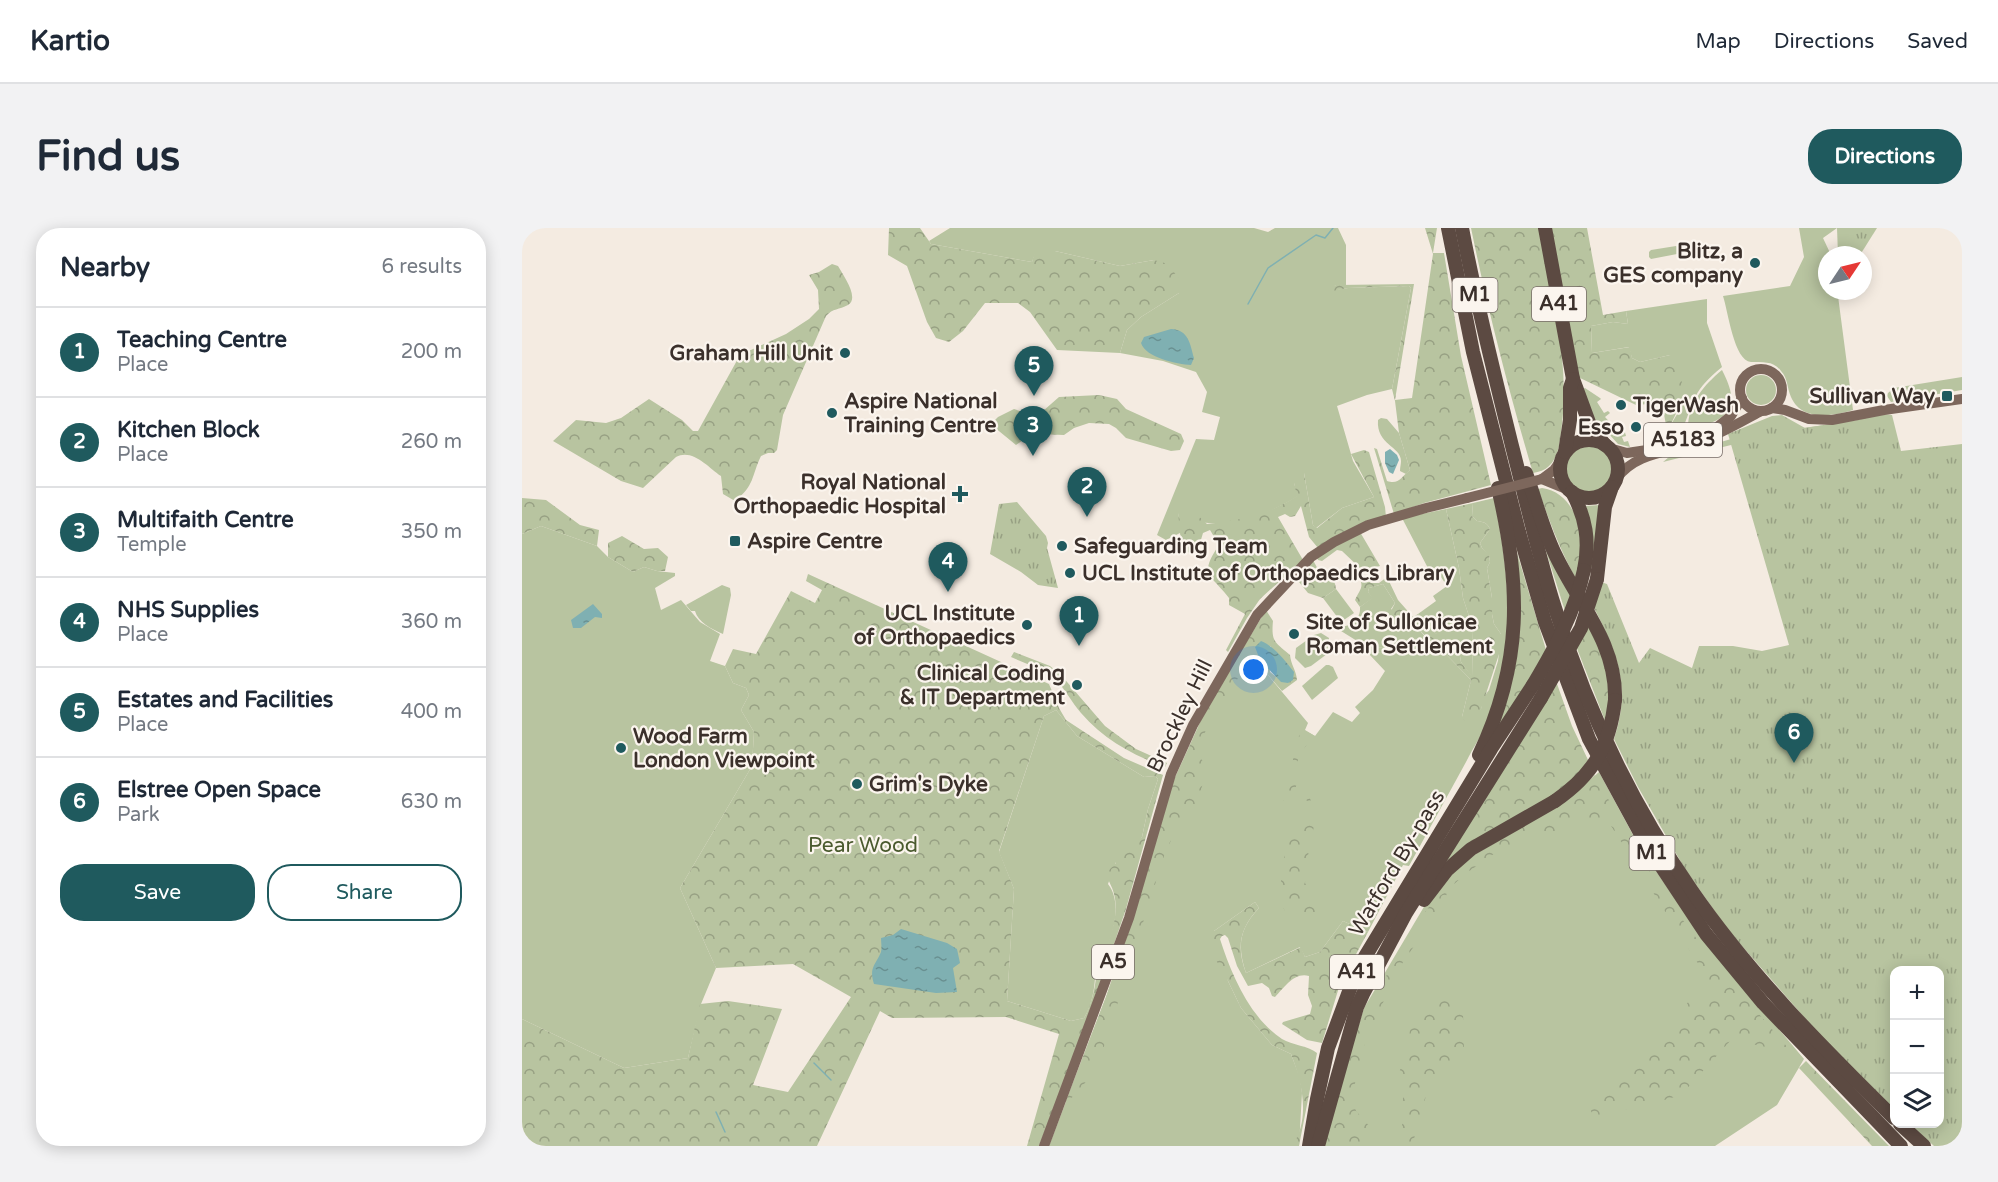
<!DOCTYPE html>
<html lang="en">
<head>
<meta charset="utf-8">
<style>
	body { margin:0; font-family:"Varela Round",sans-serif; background:#f2f2f3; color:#1f2937 }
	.controls { position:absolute; right:18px; bottom:18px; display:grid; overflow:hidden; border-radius:12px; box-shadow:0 3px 15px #0003 }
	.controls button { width:54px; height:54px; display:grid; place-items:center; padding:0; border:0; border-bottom:2px solid #e0e1e3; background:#fff; color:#1f2937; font:30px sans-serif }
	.compass { position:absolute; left:1296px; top:18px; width:54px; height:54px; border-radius:50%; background:#fff; box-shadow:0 3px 15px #0003; rotate:55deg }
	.you { position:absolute; left:732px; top:442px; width:21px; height:21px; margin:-15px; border:4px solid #fff; border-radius:50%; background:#1a73e8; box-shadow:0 0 0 9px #1a73e833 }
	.badge { display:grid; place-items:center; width:39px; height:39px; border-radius:50%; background:#1f5a5e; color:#fff; font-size:20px; font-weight:700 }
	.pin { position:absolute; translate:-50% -50px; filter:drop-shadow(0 2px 3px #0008) }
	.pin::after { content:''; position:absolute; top:32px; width:21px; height:18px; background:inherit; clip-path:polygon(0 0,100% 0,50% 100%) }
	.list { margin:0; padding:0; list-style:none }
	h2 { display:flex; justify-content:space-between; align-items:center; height:78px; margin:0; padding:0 24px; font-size:26px }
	h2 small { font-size:20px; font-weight:400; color:#747a83 }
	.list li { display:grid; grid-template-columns:39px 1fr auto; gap:18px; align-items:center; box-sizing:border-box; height:90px; padding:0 24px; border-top:2px solid #e0e1e3 }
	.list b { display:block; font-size:22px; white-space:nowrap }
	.list p { margin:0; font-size:20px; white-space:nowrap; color:#747a83 }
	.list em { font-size:20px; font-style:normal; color:#747a83 }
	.actions { display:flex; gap:12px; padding:18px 24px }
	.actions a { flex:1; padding:14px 0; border:2px solid #1f5a5e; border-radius:24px; text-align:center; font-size:21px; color:#1f5a5e }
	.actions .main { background:#1f5a5e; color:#fff }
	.icon { flex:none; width:33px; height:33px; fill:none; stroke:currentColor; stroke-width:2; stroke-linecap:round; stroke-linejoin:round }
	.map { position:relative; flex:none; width:1440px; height:918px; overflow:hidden; border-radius:24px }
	header { display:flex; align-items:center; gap:36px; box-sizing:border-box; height:84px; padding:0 30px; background:#fff; border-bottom:2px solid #e0e1e3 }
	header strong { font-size:28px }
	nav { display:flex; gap:33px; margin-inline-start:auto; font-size:21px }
	.intro { display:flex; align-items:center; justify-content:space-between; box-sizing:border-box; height:144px; padding:0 36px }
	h1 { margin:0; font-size:42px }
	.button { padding:15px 27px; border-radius:24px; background:#1f5a5e; color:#fff; font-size:21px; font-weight:700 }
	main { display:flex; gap:36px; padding:0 36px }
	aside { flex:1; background:#fff; border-radius:24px; box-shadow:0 3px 15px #0003 }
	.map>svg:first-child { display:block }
	.grass { fill:#b8c4a0 }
	.forest { fill:url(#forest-crowns); fill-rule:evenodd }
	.park { fill:url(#park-tufts) }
	.water { fill:url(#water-ripples) }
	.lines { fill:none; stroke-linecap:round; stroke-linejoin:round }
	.stream { stroke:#7fb0b2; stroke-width:1.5 }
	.major { stroke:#7d675c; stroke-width:10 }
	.highway { stroke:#5c4a42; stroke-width:14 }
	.major-bridge { stroke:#7d675c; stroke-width:10 }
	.highway-bridge { stroke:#5c4a42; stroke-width:14 }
	.poi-dot { fill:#1f5a5e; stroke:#fbf5ee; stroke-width:2 }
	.labels { text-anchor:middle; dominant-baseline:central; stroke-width:4.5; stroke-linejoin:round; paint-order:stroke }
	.shield { fill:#fbf5ee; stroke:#756b66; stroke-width:1.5 }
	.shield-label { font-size:20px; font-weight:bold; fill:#3b302b }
	.poi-label { font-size:21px; font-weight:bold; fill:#3b302b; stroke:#fbf5ee; text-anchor:start }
	.street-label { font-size:21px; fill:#3b302b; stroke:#fbf5ee }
	.park-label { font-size:21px; fill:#4a5a2e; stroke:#fbf5ee }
</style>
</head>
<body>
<header>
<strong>Kartio</strong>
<nav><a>Map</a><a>Directions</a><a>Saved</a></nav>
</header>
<div class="intro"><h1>Find us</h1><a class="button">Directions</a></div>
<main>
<aside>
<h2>Nearby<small>6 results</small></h2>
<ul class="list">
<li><span class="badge">1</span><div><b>Teaching Centre</b><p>Place</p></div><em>200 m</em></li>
<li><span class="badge">2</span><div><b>Kitchen Block</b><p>Place</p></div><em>260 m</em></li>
<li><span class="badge">3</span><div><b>Multifaith Centre</b><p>Temple</p></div><em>350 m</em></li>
<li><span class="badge">4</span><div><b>NHS Supplies</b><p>Place</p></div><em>360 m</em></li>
<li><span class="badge">5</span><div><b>Estates and Facilities</b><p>Place</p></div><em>400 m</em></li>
<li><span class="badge">6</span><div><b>Elstree Open Space</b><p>Park</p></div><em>630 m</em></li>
</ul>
<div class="actions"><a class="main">Save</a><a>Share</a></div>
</aside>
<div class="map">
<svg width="1440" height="918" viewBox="0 0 1440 918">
	<defs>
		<pattern id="forest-crowns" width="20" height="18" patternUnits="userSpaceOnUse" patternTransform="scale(1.5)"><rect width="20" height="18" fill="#b8c4a0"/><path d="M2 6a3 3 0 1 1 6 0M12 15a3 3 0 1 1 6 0" fill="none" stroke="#97a083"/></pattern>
		<pattern id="park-tufts" width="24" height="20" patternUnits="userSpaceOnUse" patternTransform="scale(1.5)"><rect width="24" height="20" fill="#b8c4a0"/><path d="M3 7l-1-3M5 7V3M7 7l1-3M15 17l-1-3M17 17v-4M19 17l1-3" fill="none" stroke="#97a083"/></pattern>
		<pattern id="water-ripples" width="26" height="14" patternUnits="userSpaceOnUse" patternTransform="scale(1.5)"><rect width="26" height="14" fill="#7fb0b2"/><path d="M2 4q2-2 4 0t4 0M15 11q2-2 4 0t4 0" fill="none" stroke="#699091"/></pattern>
	</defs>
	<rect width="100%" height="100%" fill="#f4ebe1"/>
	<g class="grass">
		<path d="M428,0H732L746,4L753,0H816L824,17V57H814L805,63L826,60L887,58L889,60L870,161L845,167L815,178L831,233L852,269L820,280L794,300L791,297L782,245L772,255L776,268C751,284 717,297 687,295C677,295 665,289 656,285L660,304L644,312L635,307L674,211L692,212L698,189L680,184L685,164L674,144L641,133L598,125L605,102L619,89L657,65L632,32L598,38L533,23H514L510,34L409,16L407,13Z"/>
		<path d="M1277,0H1315L1301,10L1309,27H1305V63H1315L1316,68L1331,182C1311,188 1280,194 1269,169C1265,160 1266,150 1259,143C1251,132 1241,135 1229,134C1212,133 1206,83 1201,68L1268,58L1282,29Z"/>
		<polygon points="1154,18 1159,21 1159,24 1155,26 1129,31 1127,29 1127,24 1129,22"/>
		<path d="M1185,71V95L1200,139C1171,163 1173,170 1160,203L1145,210V203L1157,183L1148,127L1118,134L1110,130L1107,119L1070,125L1069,98L1091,94L1106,96L1104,83Z"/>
		<path d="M1200,142C1221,182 1205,192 1166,202C1165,176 1182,157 1200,142Z"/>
		<circle cx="1239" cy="162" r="15"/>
		<polygon points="1440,149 1440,162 1369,174 1365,168 1366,165 1372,160"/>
		<polygon points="1063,160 1078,170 1079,171 1075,174 1082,185 1086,183 1088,185 1083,189 1097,204 1102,201 1104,208 1100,209 1102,214 1106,213 1108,219 1096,216 1077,195 1072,197 1059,162"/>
		<path d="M859,190L865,191L877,205L888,242L884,246L878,243C878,239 879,236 879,233C879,218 854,217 856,192Z"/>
		<circle cx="1067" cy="241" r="24"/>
		<path d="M972,270C987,344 995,418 967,490C961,505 951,520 944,534C925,569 906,603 887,638L881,637L846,704L821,693L798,724L783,729L778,719L724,745C715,718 717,701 737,680L733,674L692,703L706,753L719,780L750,817L769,826L778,850L780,865L777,918H527L584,769L611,691L651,554L721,417L786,495L783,502L793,508L811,484L830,494L838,485L833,479L851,462L863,443L847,426L913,415L949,452L940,489L959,481L961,470L967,462L976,433L979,406L972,396L970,386V370L965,340L968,334L967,327L960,320L958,315L968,301C965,294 961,294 955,293L950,288L951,275Z"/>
		<polygon points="1078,277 1073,340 1067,338 1067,290 1064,278"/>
		<polygon points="924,281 937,340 941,370 951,400 950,449 939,434 936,416 913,405 904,392 896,386 914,373 911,368 925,358 913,340 908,344 880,290"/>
		<polygon points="19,298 75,318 86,329 111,344 122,339 135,343 153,345 153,348 133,360 139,382 159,372 178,394 198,406 188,433 203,438 211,455 224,460 227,467 219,482 232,504 230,538 158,660 194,740 179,776 166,830 102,840 0,791 0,306"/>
		<polygon points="1023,320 1050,364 1043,383"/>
		<path d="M861,356L873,375L869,381L893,397L907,413L848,421L819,403L811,394L819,399C829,398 839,391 838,379L850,370L846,364L847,360Z"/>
		<path d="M200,357L208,360L209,367L201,406C189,401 176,394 173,383H169L164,377Z"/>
		<polygon points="814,361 832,385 819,394 801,370"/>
		<polygon points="799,405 807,410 805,426 789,438 783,440 773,430 774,420 792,407"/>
		<polygon points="804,437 807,437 811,439 816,450 790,472 780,458"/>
		<path d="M534,482L555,508L622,549L633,548L636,551L626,581L620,609L594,634L586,656C599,672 593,701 585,719C582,725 577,730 573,734C574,752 572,774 562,790L549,793L485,773L492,661L477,624L522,488Z"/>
		<polygon points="1077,544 1117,618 1179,709 1282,831 1255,877 1193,918 799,918 842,780 906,672 928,644 1050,568"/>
	</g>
	<g class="forest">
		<polygon points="367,0 398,0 409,16 510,34 513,23 533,23 598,38 632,32 646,36 660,55 657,65 619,89 605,102 598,125 535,122 508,84 496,75 463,75 441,103 427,114 414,110 405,94 385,38 366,27"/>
		<path d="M903,0H915L911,25H922L939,128L969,257L902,275L872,286L852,220L855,221L865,253C877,257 879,249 888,242L877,205L873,173L870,161L889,60L887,58L826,60L805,64L803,62L804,60L814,57L892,56L873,172L890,170L911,26Z"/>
		<path d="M949,0H1017C1030,67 1049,135 1039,204C1038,215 1036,230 1027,238C1023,242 1017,244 1011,245C987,164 966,83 949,0Z"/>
		<path d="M1029,0H1065L1081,87L1104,83L1106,96L1091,94L1069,98L1070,125L1108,119L1110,130L1118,134L1148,127L1154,129C1165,156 1160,178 1145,203L1140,175L1114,177L1056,149Z"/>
		<path d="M310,36L316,38C321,47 338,70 326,77C317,82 311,80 304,88L261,187L255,222L252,225H246L239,228C229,249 233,257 213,273L201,266L199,248C186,239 170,220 154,229L121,260L99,253L31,213L54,192L84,195L99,190L127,171L160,192L171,203H176L218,127L264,106L287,91L297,81L296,62L287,47L297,44Z"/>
		<polygon points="577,167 595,171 604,181 659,206 662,213 658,222 649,223 604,210 594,200 587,196 567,195 552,200 542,207 515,206 507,208 494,217 472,199 472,193 476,189 492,181 510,187 521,183 537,169"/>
		<polygon points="1331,193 1209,217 1141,234 1147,229 1216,209"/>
		<path d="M842,222L847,224L863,279L864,289L796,320L787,309L779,278L773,288L768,289L763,286L756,289L781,332L738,371L725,390L706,424L704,422L723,386L707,377V370C689,346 676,348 697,317L688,302L681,305L678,315L671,326L663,323C657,312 658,298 656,285L671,283L685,296C717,293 748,286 775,268L772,255V246L776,243L782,245L791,297L795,300L820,280L852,269L829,226Z"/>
		<path d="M1020,260C1048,263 1062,298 1060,323C1059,332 1056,342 1054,351C1038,322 1027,292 1016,261Z"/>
		<polygon points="0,270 24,272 58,297 77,302 75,318 19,298 0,306"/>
		<path d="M951,275L950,288L955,293C961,294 965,294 968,301L958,315L960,320L967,326L968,334L965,340L970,370V386L972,396L979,406V420L959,481L955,488L943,493L940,489L949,452L913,415L847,426L845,422L848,421L907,412L894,398L886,403L866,396L865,391L873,375L861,356L847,360L846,364L851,370L838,379L833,372C838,361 843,359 836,348L837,346L849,355H857L865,349L876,372L891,389L896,386L904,392L913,405L932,409L936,416L939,434L950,448L951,400L941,370L937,340L924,281Z"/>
		<polygon points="838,304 858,338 846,341 839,341 820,323 815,322 800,333 796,332 794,328"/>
		<polygon points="100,308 122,321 136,320 146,329 143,343 135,343 122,339 111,344 86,329 86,315"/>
		<polygon points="990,308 1024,422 1014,440 976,500 982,476"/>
		<path d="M791,332C793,336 796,342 800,345C808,350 813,350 814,361L801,370L786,365L773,349Z"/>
		<path d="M286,346L527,456L537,480L544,492L602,530L641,547L604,681L566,792L517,918H505L537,806L484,789L370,790L358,783L295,918H0V791L102,840L166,830L178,776L206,773L260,781L231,857L266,864L329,769L271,736L194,740L158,660L230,538L232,504L219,482L227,467L224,460L211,455L203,438L211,421L234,426L269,363L293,375L300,362L284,353ZM534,482L555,508L622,549L633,548L636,551L626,581L620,609L615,612L606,611C598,618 588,623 594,635L585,644C586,655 590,657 592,666C596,681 592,698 587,712C583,724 574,725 573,735C573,740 574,745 574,749C573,762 568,780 562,790L549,793L485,773L492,661L477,623L522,488Z"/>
		<path d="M744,382L751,393C749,414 753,414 768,427C769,437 774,442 775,452L760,463L734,433C705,455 689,493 673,525L681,533L684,546L674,577L654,601L642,628L579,828L570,847L546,874L544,873L584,769L611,691L651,554L685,479ZM748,418L752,423L757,451L748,444Z"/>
		<polygon points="1066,392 1076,414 1089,457 1084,495 1054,418"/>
		<path d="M492,424L528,438L539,447L583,498L614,521L645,535L643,539C611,527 582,512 559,485C550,475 544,462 534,452C523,441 504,436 489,429Z"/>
		<polygon points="1034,453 1050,498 1067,534 1036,566 914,644"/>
		<path d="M782,502L793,508C787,515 778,523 776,532C771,551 783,556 762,573L761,571C764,562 769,552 770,543C772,528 770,513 782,502Z"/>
		<path d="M1073,547C1098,592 1122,639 1153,681C1187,730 1227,774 1266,820L1259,822L1209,812L1159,867L1109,882L1092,879L1072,895L1068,879L1077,864L1090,861L1114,834L1143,806L1169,770L1186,767L1187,753L1086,593L1073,589L976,623L943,646L929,659L923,654L950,628L1044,574Z"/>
		<path d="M779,557H782L793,582V594L787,620L783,655L799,685V693C786,698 765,692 760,677C755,665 764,611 770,598C774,591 783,589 790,587Z"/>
		<path d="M925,663L922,683L911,700L897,711L881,734L851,795L842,818L830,868L834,883L849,900L853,912L848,918H802C813,876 822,833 839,793C855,756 881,725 904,692L901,687L913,671Z"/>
		<path d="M733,674L737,680C718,700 714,718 724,745L779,719L783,729L798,724L821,693L846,704L818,756L800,815L785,812L760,796L761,794L788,786L790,778L786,767L787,748C772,744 763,759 753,769L750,768L747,760L740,755L726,758L715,738L706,710L703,707L700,708L698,711C709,746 728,790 760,811C770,817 787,818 795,825L777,918H770C789,891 780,854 769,826L750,817L719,780L706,753L687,720L688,711L692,703Z"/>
		<polygon points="923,769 941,785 942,823 927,842 907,857 890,918 873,918 883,888 879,876 884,862 875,853 887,810 889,788 905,776"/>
		<polygon points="1284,833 1367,918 1350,918 1277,840"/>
	</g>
	<g class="park">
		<polygon points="1315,0 1355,0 1338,27 1316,27"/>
		<path d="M1360,186L1370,187L1379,223L1440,216V918H1412L1388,896H1418V742H1372V881L1295,804L1206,702L1163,641L1116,559L1092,511C1109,460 1096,426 1072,380L1079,354L1085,356L1117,435L1128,420L1170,440L1177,418H1211L1240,423L1267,417L1206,206L1250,188L1260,187L1283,200L1335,192Z"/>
		<polygon points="495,274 524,308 526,315 525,320 536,360 516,357 499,344 468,326 477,276"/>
	</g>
	<g class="water">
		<path d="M649,101C667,102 668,116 672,130L669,137C655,136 624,130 619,115L622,109Z"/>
		<polygon points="868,221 875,227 877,232 871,246 867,244 863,235 863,224"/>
		<polygon points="71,376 80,386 80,390 73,389 59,400 51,400 49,392"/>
		<path d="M739,413C752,418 763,433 772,444L771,452L766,455L759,454L738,432L733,419Z"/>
		<path d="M379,701L425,715L435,721L438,735L431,740L435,764L414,765L352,756C347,739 353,738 359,724C360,720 359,714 359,710L371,707Z"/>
	</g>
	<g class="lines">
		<g class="stream">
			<polyline points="726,76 746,40 794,7 803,10 811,0"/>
			<polyline points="292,835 309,852"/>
			<polyline points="194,884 203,904"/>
		</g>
		<g class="major">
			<circle cx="1239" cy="162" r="21"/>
			<polyline points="1250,180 1263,182 1287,191 1310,192 1362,182 1440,171"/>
			<polyline points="1194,200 1209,188 1220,170"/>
			<polyline points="1087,220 1105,225 1125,222"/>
			<path d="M1095,250C1114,225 1143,225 1171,216C1195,208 1217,195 1239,183"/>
			<polyline points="1020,251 1047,262"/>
			<polyline points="1020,251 1032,242 1040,231"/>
			<polyline points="522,918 607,690 649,546 671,497 735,387 789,329 812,314 846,297 904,280 945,270"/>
		</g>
		<g class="highway">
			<polyline points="926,0 951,124 997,304 1023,394 1067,511 1123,614 1184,706 1241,775 1379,918"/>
			<path d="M940,0C954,74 972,145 990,218C1004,272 1016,327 1033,380C1064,479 1110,577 1170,663C1228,747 1300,819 1372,890"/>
			<polyline points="1023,0 1051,151 1069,200 1083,217"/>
			<circle cx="1067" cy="241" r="29"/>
			<polyline points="1043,224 1048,192 1048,160 1051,151"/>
			<path d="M1004,245C1014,273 1021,302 1034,328C1057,376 1095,416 1093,472"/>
			<path d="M1050,264C1064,290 1068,313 1062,342"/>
			<polyline points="1075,351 1083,279 1090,259"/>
			<path d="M957,527C1001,435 999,357 976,260"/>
			<polyline points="902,672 925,642 949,621 1033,573"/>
			<polyline points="1378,896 1402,918"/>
			<polyline points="787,918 795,871 806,820 835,742 969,521 1011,457"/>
			<polyline points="796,918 835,779 841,766 884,685 1019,470"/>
		</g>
		<polyline class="major-bridge" points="945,270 1020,251"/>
		<g class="highway-bridge">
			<path d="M1011,457C1033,420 1053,384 1062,342"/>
			<polyline points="1019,470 1059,400 1075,351"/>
			<path d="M1033,573C1071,547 1088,518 1093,472"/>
		</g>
	</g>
	<g class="poi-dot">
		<circle cx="1233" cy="35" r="6"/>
		<circle cx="323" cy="125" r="6"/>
		<rect x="1419" y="162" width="12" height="12" rx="3"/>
		<circle cx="1099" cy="177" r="6"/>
		<circle cx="310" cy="185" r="6"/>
		<circle cx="1114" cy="199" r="6"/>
		<path d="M435 257h6v6h6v6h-6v6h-6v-6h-6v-6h6z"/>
		<rect x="207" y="307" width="12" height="12" rx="3"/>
		<circle cx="540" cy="318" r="6"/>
		<circle cx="548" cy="345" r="6"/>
		<circle cx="505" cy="397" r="6"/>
		<circle cx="772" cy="406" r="6"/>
		<circle cx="555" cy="457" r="6"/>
		<circle cx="99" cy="520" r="6"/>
		<circle cx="335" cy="556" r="6"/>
	</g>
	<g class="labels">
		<g class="shield">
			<rect x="930.5" y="50" width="45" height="34" rx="4.5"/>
			<rect x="1010" y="59" width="54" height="34" rx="4.5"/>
			<rect x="1122" y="195" width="78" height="34" rx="4.5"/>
			<rect x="1107.5" y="608" width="45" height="34" rx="4.5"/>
			<rect x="570" y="717" width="42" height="34" rx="4.5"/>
			<rect x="808" y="727" width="54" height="34" rx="4.5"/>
		</g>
		<g class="shield-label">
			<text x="953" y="67">M1</text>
			<text x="1037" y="76">A41</text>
			<text x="1161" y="212">A5183</text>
			<text x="1130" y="625">M1</text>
			<text x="591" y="734">A5</text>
			<text x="835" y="744">A41</text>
		</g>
		<g class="poi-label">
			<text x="1221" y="23" text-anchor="end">Blitz, a<tspan x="1221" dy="24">GES company</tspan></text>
			<text x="311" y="125" text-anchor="end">Graham Hill Unit</text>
			<text x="1413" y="168" text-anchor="end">Sullivan Way</text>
			<text x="322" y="173">Aspire National<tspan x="322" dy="24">Training Centre</tspan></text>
			<text x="1111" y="177">TigerWash</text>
			<text x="1102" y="199" text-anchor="end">Esso</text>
			<text x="424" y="254" text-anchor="end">Royal National<tspan x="424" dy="24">Orthopaedic Hospital</tspan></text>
			<text x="225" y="313">Aspire Centre</text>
			<text x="552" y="318">Safeguarding Team</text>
			<text x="560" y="345">UCL Institute of Orthopaedics Library</text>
			<text x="493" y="385" text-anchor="end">UCL Institute<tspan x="493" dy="24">of Orthopaedics</tspan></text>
			<text x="784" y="394">Site of Sullonicae<tspan x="784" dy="24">Roman Settlement</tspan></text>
			<text x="543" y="445" text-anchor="end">Clinical Coding<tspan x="543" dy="24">&amp; IT Department</tspan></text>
			<text x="111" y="508">Wood Farm<tspan x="111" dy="24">London Viewpoint</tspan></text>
			<text x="347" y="556">Grim's Dyke</text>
		</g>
		<g class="street-label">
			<text transform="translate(658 488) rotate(-64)">Brockley Hill</text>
			<text transform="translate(875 635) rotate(-59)">Watford By-pass</text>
		</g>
		<g class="park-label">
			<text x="341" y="617">Pear Wood</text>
		</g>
	</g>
</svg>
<div class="controls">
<button>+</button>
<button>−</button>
<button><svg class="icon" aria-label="layers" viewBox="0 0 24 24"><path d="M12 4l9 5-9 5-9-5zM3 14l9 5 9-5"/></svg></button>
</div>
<svg class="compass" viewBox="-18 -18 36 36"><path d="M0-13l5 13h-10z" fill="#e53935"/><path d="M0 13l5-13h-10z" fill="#747a83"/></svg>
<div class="you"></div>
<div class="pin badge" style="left:557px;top:418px">1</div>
<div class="pin badge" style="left:565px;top:289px">2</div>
<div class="pin badge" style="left:511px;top:228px">3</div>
<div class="pin badge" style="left:426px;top:364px">4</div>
<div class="pin badge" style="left:512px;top:168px">5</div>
<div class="pin badge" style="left:1272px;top:535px">6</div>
</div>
</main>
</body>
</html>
